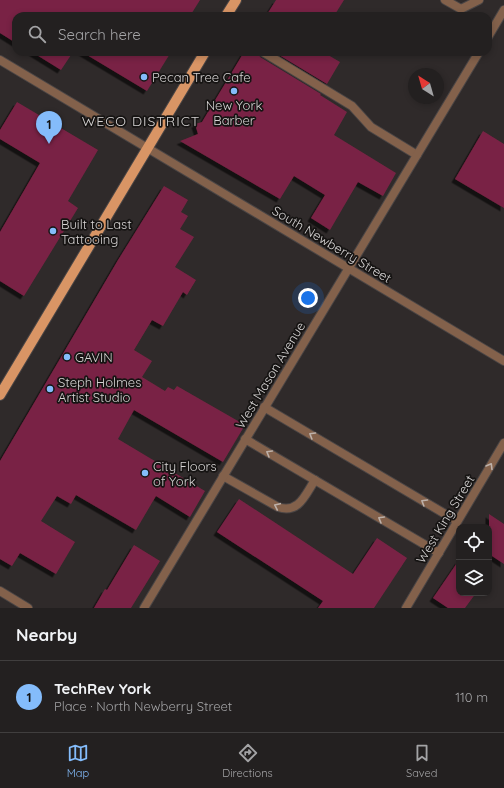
<!DOCTYPE html>
<html lang="en">
<head>
<meta charset="utf-8">
<style>
	body { margin:0; font-family:Quicksand,sans-serif; background:#2f2d2d; color:#f1f3f6 }
	.controls { position:absolute; right:12px; bottom:12px; display:grid; overflow:hidden; border-radius:8px; box-shadow:0 2px 6px #0003 }
	.controls button { width:36px; height:36px; display:grid; place-items:center; padding:0; border:0; border-bottom:1px solid #403e3e; background:#232020; color:#f1f3f6; font:20px sans-serif }
	.compass { position:absolute; left:408px; top:68px; width:36px; height:36px; border-radius:50%; background:#232020; box-shadow:0 2px 6px #0003; rotate:323deg }
	.you { position:absolute; left:308px; top:298px; width:14px; height:14px; margin:-10px; border:3px solid #fff; border-radius:50%; background:#1a73e8; box-shadow:0 0 0 6px #1a73e833 }
	.badge { display:grid; place-items:center; width:26px; height:26px; border-radius:50%; background:#84bcfb; color:#111; font-size:13px; font-weight:700 }
	.pin { position:absolute; translate:-50% -33px; filter:drop-shadow(0 1px 2px #0008) }
	.pin::after { content:''; position:absolute; top:21px; width:14px; height:12px; background:inherit; clip-path:polygon(0 0,100% 0,50% 100%) }
	.list { margin:0; padding:0; list-style:none }
	h2 { display:flex; justify-content:space-between; align-items:center; height:52px; margin:0; padding:0 16px; font-size:17px }
	h2 small { font-size:13px; font-weight:400; color:#a3a3a5 }
	.list li { display:grid; grid-template-columns:26px 1fr auto; gap:12px; align-items:center; box-sizing:border-box; height:72px; padding:0 16px; border-top:1px solid #403e3e }
	.list b { display:block; font-size:15px; white-space:nowrap }
	.list p { margin:0; font-size:13px; white-space:nowrap; color:#a3a3a5 }
	.list em { font-size:13px; font-style:normal; color:#a3a3a5 }
	.icon { flex:none; width:22px; height:22px; fill:none; stroke:currentColor; stroke-width:2; stroke-linecap:round; stroke-linejoin:round }
	.map { position:relative; flex:none; width:504px; height:608px; overflow:hidden }
	.search { position:absolute; background:#232020; box-shadow:0 2px 6px #0003; left:12px; right:12px; top:12px; height:44px; display:flex; align-items:center; gap:10px; box-sizing:border-box; padding:0 14px; border-radius:12px; color:#a3a3a5; font-size:15px }
	.sheet { height:124px; background:#232020 }
	nav { display:flex; justify-content:space-around; align-items:center; box-sizing:border-box; height:56px; border-top:1px solid #403e3e; background:#232020; font-size:11px; color:#a3a3a5 }
	nav a { display:grid; justify-items:center; gap:2px }
	nav .on { color:#84bcfb }
	.map>svg:first-child { display:block }
	.building { fill:#792344; filter:url(#shadow) }
	.lines { fill:none; stroke-linecap:round; stroke-linejoin:round }
	.service-casing { stroke:#4a4545; stroke-width:10 }
	.minor-casing { stroke:#4a4545; stroke-width:10 }
	.tertiary-casing { stroke:#4a4545; stroke-width:10 }
	.primary-casing { stroke:#4a4545; stroke-width:12 }
	.service { stroke:#83614b; stroke-width:8 }
	.minor { stroke:#83614b; stroke-width:8 }
	.tertiary { stroke:#83614b; stroke-width:8 }
	.primary { stroke:#d99565; stroke-width:10 }
	.oneway { stroke:#bdb1aa }
	.poi-dot { fill:#84bcfb; stroke:#161413; stroke-width:1.5 }
	.labels { text-anchor:middle; dominant-baseline:central; stroke-width:3.5; stroke-linejoin:round; paint-order:stroke }
	.poi-label { font-size:13px; fill:#d6d3d3; stroke:#161413; text-anchor:start }
	.street-label { font-size:13px; fill:#d6d3d3; stroke:#161413 }
	.neighbourhood-label { font-size:14px; letter-spacing:1px; fill:#d6d3d3; stroke:#161413 }
</style>
</head>
<body>
<div class="map">
<svg width="504" height="608" viewBox="0 0 504 608">
	<defs>
		<filter id="shadow"><feDropShadow dx="-3.5" dy="3.5" stdDeviation="0" flood-color="#0009"/></filter>
	</defs>
	<rect width="100%" height="100%" fill="#2f2a2a"/>
	<g class="building">
		<polygon points="0,0 200,0 190,16 16,16 16,43 0,33"/>
		<polygon points="276,0 344,0 334,16 266,16"/>
		<polygon points="32,52 73,52 61,70"/>
		<polygon points="82,52 171,52 147,91"/>
		<polygon points="244,52 258,52 260,57 321,94 320,95 347,112 334,135 396,173 383,196 358,182 330,230 311,218 325,195 294,176 280,199 180,141 198,134 195,124 202,122"/>
		<polygon points="274,52 323,52 340,62 327,84"/>
		<polygon points="17,102 98,150 68,201 78,208 24,296 0,281 0,232 40,163 0,139 0,130"/>
		<polygon points="483,131 504,144 504,208 455,179"/>
		<polygon points="164,186 188,200 181,212 188,216 180,229 194,237 175,267 196,280 187,295 183,292 163,326 152,320 134,350 152,361 142,377 165,391 168,387 174,390 177,386 245,425 223,462 134,410 118,439 205,491 190,517 156,496 136,530 76,495 71,504 57,496 41,521 75,542 56,574 20,553 12,566 0,559 0,461 118,260"/>
		<polygon points="239,499 353,574 377,538 407,558 374,608 318,608 323,601 217,532"/>
		<polygon points="489,514 504,524 504,564 489,554"/>
		<polygon points="134,545 160,561 131,608 94,608 105,589 107,590"/>
		<polygon points="459,560 459,593 476,593 465,608 448,608 433,598"/>
	</g>
	<g class="lines">
		<defs>
			<g id="service">
				<polyline points="445,0 461,9 479,0"/>
				<polyline points="263,52 352,106 371,127 417,155"/>
				<polyline points="264,407 457,521"/>
				<polyline points="245,439 439,553"/>
				<path d="M223,476L278,507C299,514 305,495 315,480"/>
				<polyline points="0,591 28,608"/>
			</g>
			<g id="minor">
				<polyline points="488,37 504,10"/>
				<path d="M0,60C168,161 337,260 504,361"/>
				<polyline points="144,608 479,52"/>
			</g>
			<polyline id="tertiary" points="406,608 504,443"/>
			<g id="primary">
				<polyline points="226,16 236,0"/>
				<polyline points="0,395 205,52"/>
			</g>
		</defs>
		<use href="#service" class="service-casing"/>
		<use href="#minor" class="minor-casing"/>
		<use href="#tertiary" class="tertiary-casing"/>
		<use href="#primary" class="primary-casing"/>
		<use href="#service" class="service"/>
		<use href="#minor" class="minor"/>
		<use href="#tertiary" class="tertiary"/>
		<use href="#primary" class="primary"/>
	</g>
	<defs><path id="oneway-chevron" d="M-2-3.5L2.5 0L-2 3.5" fill="none" stroke-width="1.6" stroke-linecap="round" stroke-linejoin="round"/></defs>
	<g class="oneway">
		<use href="#oneway-chevron" transform="translate(312 435) rotate(-149)"/>
		<use href="#oneway-chevron" transform="translate(269 453) rotate(-150)"/>
		<use href="#oneway-chevron" transform="translate(490 466) rotate(-59)"/>
		<use href="#oneway-chevron" transform="translate(424 502) rotate(-149)"/>
		<use href="#oneway-chevron" transform="translate(277 506) rotate(-155)"/>
		<use href="#oneway-chevron" transform="translate(381 519) rotate(-150)"/>
	</g>
	<g class="poi-dot">
		<circle cx="144" cy="77" r="4"/>
		<circle cx="234" cy="91" r="4"/>
		<circle cx="53" cy="231" r="4"/>
		<circle cx="67" cy="357" r="4"/>
		<circle cx="50" cy="389" r="4"/>
		<circle cx="145" cy="473" r="4"/>
	</g>
	<g class="labels">
		<g class="poi-label">
			<text x="152" y="77">Pecan Tree Cafe</text>
			<text x="234" y="105" text-anchor="middle">New York<tspan x="234" dy="15">Barber</tspan></text>
			<text x="61" y="224">Built to Last<tspan x="61" dy="15">Tattooing</tspan></text>
			<text x="75" y="357">GAVIN</text>
			<text x="58" y="382">Steph Holmes<tspan x="58" dy="15">Artist Studio</tspan></text>
			<text x="153" y="466">City Floors<tspan x="153" dy="15">of York</tspan></text>
		</g>
		<g class="street-label">
			<text transform="translate(332 244) rotate(31)">South Newberry Street</text>
			<text transform="translate(270 375) rotate(-59)">West Mason Avenue</text>
			<text transform="translate(445 519) rotate(-59)">West King Street</text>
		</g>
		<g class="neighbourhood-label">
			<text x="141" y="121">WECO DISTRICT</text>
		</g>
	</g>
</svg>
<div class="controls">
<button><svg class="icon" aria-label="locate" viewBox="0 0 24 24"><circle cx="12" cy="12" r="6"/><path d="M12 2v4M12 18v4M2 12h4M18 12h4"/></svg></button>
<button><svg class="icon" aria-label="layers" viewBox="0 0 24 24"><path d="M12 4l9 5-9 5-9-5zM3 14l9 5 9-5"/></svg></button>
</div>
<svg class="compass" viewBox="-18 -18 36 36"><path d="M0-13l5 13h-10z" fill="#e53935"/><path d="M0 13l5-13h-10z" fill="#a3a3a5"/></svg>
<div class="you"></div>
<div class="pin badge" style="left:49px;top:144px">1</div>
<div class="search"><svg class="icon" aria-label="search" viewBox="0 0 24 24"><circle cx="10" cy="10" r="6"/><path d="M15 15l6 6"/></svg>Search here</div>
</div>
<section class="sheet">
<h2>Nearby<small></small></h2>
<ul class="list">
<li><span class="badge">1</span><div><b>TechRev York</b><p>Place · North Newberry Street</p></div><em>110 m</em></li>
</ul>
</section>
<nav>
<a class="on"><svg class="icon" aria-label="map" viewBox="0 0 24 24"><path d="M3 6l6-2 6 2 6-2v14l-6 2-6-2-6 2zM9 4v14M15 6v14"/></svg>Map</a>
<a><svg class="icon" aria-label="directions" viewBox="0 0 24 24"><path d="M12 3l9 9-9 9-9-9zM9 14v-3h6M13 9l2 2-2 2"/></svg>Directions</a>
<a><svg class="icon" aria-label="saved" viewBox="0 0 24 24"><path d="M7 4h10v16l-5-4-5 4z"/></svg>Saved</a>
</nav>
</body>
</html>
